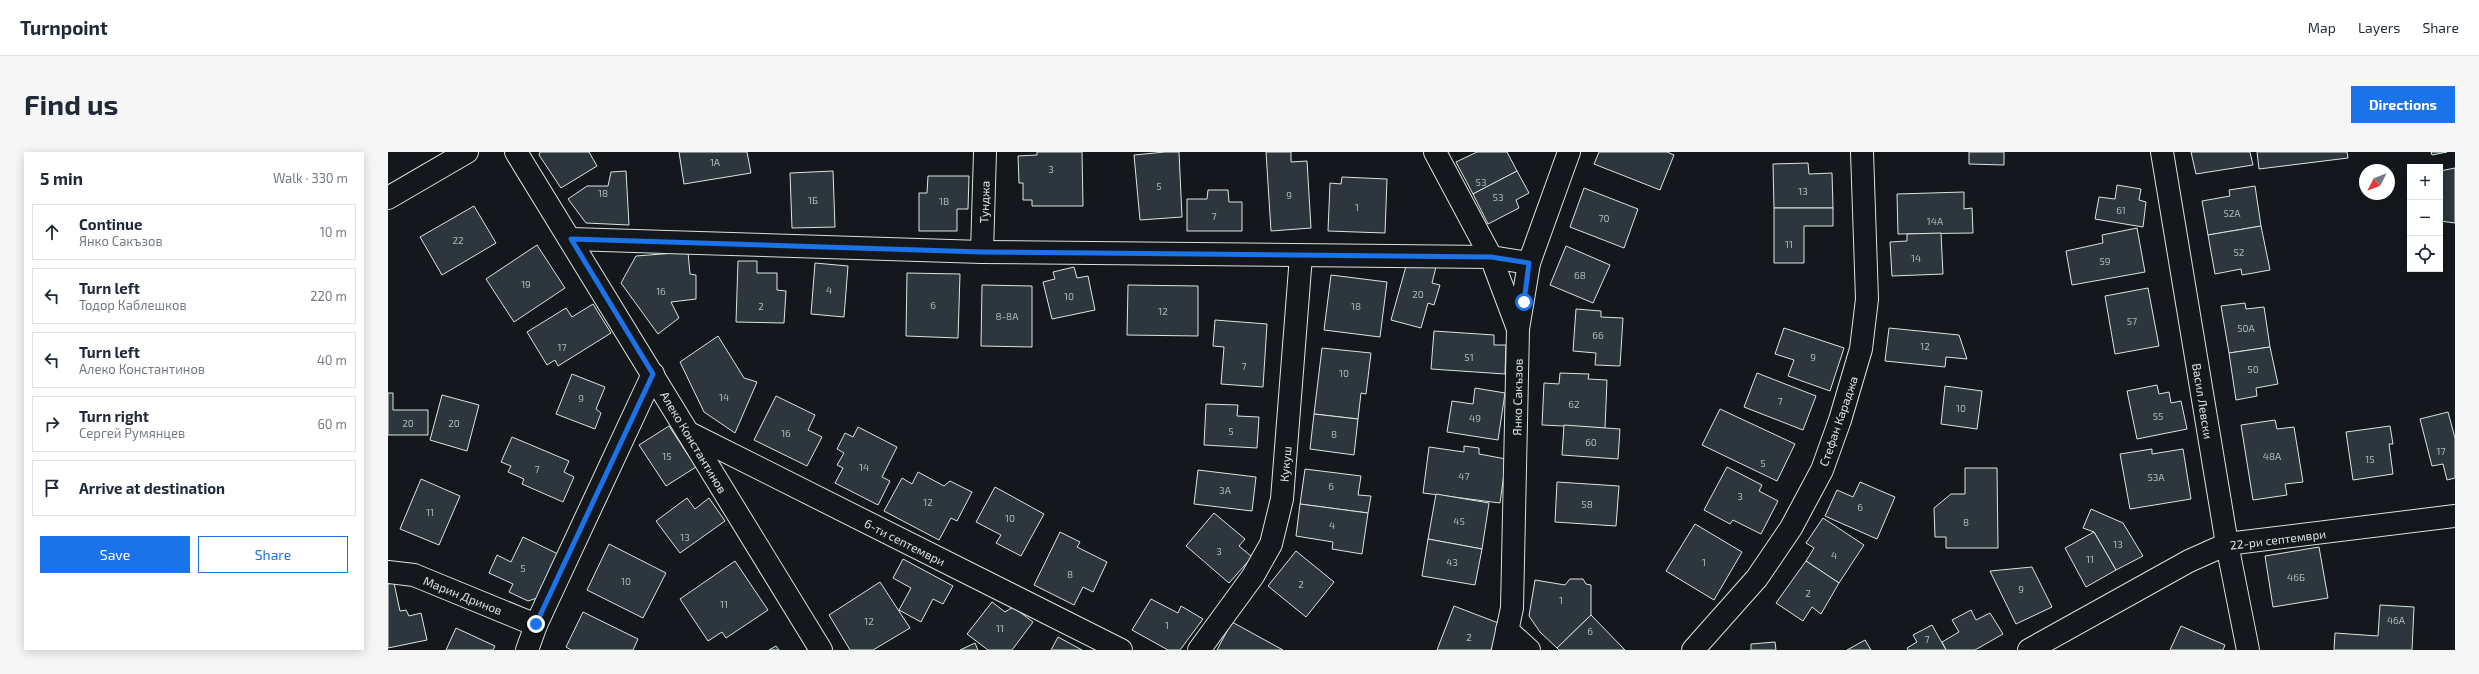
<!DOCTYPE html>
<html lang="en">
<head>
<meta charset="utf-8">
<style>
	body { margin:0; font-family:"Exo 2",sans-serif; background:#f6f6f7; color:#1f2937 }
	.controls { position:absolute; right:12px; top:12px; display:grid; overflow:hidden; border-radius:0px; box-shadow:0 2px 10px #0003 }
	.controls button { width:36px; height:36px; display:grid; place-items:center; padding:0; border:0; border-bottom:1px solid #e0e1e3; background:#fff; color:#1f2937; font:20px sans-serif }
	.compass { position:absolute; left:1971px; top:12px; width:36px; height:36px; border-radius:50%; background:#fff; box-shadow:0 2px 10px #0003; rotate:228deg }
	.stop { position:absolute; width:12px; height:12px; margin:-9px; border:3px solid #1a73e8; border-radius:50%; background:#fff }
	.stop.end { background:#1a73e8; border-color:#fff; box-shadow:0 1px 4px #0008 }
	.list { margin:0; padding:0; list-style:none }
	h2 { display:flex; justify-content:space-between; align-items:center; height:52px; margin:0; padding:0 16px; font-size:17px }
	h2 small { font-size:13px; font-weight:400; color:#747a83 }
	.list li { display:grid; grid-template-columns:26px 1fr auto; gap:12px; align-items:center; box-sizing:border-box; height:56px; margin:0 8px 8px; padding:0 8px; border:1px solid #e0e1e3; border-radius:0px }
	.list b { display:block; font-size:15px; white-space:nowrap }
	.list p { margin:0; font-size:13px; white-space:nowrap; color:#747a83 }
	.list em { font-size:13px; font-style:normal; color:#747a83 }
	.actions { display:flex; gap:8px; padding:12px 16px }
	.actions a { flex:1; padding:9px 0; border:1px solid #1a73e8; border-radius:0px; text-align:center; font-size:14px; color:#1a73e8 }
	.actions .main { background:#1a73e8; color:#fff }
	.icon { flex:none; width:22px; height:22px; fill:none; stroke:currentColor; stroke-width:2; stroke-linecap:round; stroke-linejoin:round }
	.map { position:relative; flex:none; width:2067px; height:498px; overflow:hidden; border-radius:0px }
	header { display:flex; align-items:center; gap:24px; box-sizing:border-box; height:56px; padding:0 20px; background:#fff; border-bottom:1px solid #e0e1e3 }
	header strong { font-size:19px }
	nav { display:flex; gap:22px; margin-inline-start:auto; font-size:14px }
	.intro { display:flex; align-items:center; justify-content:space-between; box-sizing:border-box; height:96px; padding:0 24px }
	h1 { margin:0; font-size:28px }
	.button { padding:10px 18px; border-radius:0px; background:#1a73e8; color:#fff; font-size:14px; font-weight:700 }
	main { display:flex; gap:24px; padding:0 24px }
	aside { flex:1; background:#fff; border-radius:0px; box-shadow:0 2px 10px #0003 }
	.map>svg:first-child { display:block }
	.building { fill:#2c363c; stroke:#d8e6dc }
	.lines { fill:none; stroke-linecap:round; stroke-linejoin:round }
	.street-casing { stroke:#d8e6dc; stroke-width:24 }
	.secondary-casing { stroke:#d8e6dc; stroke-width:24 }
	.street { stroke:#14181c; stroke-width:22 }
	.secondary { stroke:#14181c; stroke-width:22 }
	.route { stroke:#1a73e8; stroke-width:5 }
	.labels { text-anchor:middle; dominant-baseline:central; stroke-width:3; stroke-linejoin:round; paint-order:stroke }
	.number-label { font-size:10px; fill:#adbab4 }
	.street-label { font-size:12px; fill:#d8e6dc; stroke:#14181c }
</style>
</head>
<body>
<header>
<strong>Turnpoint</strong>
<nav><a>Map</a><a>Layers</a><a>Share</a></nav>
</header>
<div class="intro"><h1>Find us</h1><a class="button">Directions</a></div>
<main>
<aside>
<h2>5 min<small>Walk · 330 m</small></h2>
<ul class="list">
<li><svg class="icon" aria-label="ahead" viewBox="0 0 24 24"><path d="M12 20V5M6 11l6-6 6 6"/></svg><div><b>Continue</b><p>Янко Сакъзов</p></div><em>10 m</em></li>
<li><svg class="icon" aria-label="left" viewBox="0 0 24 24"><path d="M17 20v-9H6M10 6l-5 5 5 5"/></svg><div><b>Turn left</b><p>Тодор Каблешков</p></div><em>220 m</em></li>
<li><svg class="icon" aria-label="left" viewBox="0 0 24 24"><path d="M17 20v-9H6M10 6l-5 5 5 5"/></svg><div><b>Turn left</b><p>Алеко Константинов</p></div><em>40 m</em></li>
<li><svg class="icon" aria-label="right" viewBox="0 0 24 24"><path d="M7 20v-9h11M14 6l5 5-5 5"/></svg><div><b>Turn right</b><p>Сергей Румянцев</p></div><em>60 m</em></li>
<li><svg class="icon" aria-label="arrive" viewBox="0 0 24 24"><path d="M6 21V4h12l-3 4 3 4H6"/></svg><div><b>Arrive at destination</b></div></li>
</ul>
<div class="actions"><a class="main">Save</a><a>Share</a></div>
</aside>
<div class="map">
<svg width="2067" height="498" viewBox="0 0 2067 498">
	<rect width="100%" height="100%" fill="#14181c"/>
	<g class="building">
		<polygon points="152,0 201,0 209,14 173,36 151,3"/>
		<polygon points="291,0 359,0 363,21 296,32"/>
		<polygon points="649,0 694,0 695,54 644,54 644,48 635,48 635,31 631,31 630,4 649,3"/>
		<polygon points="777,0 791,0 794,65 752,68 746,3"/>
		<polygon points="878,0 903,0 903,10 919,9 923,76 883,79"/>
		<polygon points="1089,0 1119,0 1129,19 1085,42 1068,10"/>
		<polygon points="1211,0 1279,0 1286,3 1272,38 1206,12"/>
		<polygon points="1581,0 1616,0 1616,13 1581,12"/>
		<polygon points="1803,0 1862,0 1865,13 1808,22"/>
		<polygon points="1869,0 1959,0 1960,6 1871,17"/>
		<polygon points="2043,0 2059,0 2044,3"/>
		<polygon points="1420,11 1421,22 1444,21 1445,56 1386,56 1385,12"/>
		<polygon points="2067,16 2067,71 2052,69 2052,19"/>
		<polygon points="238,19 241,73 198,71 180,47 199,34 220,34 223,20"/>
		<polygon points="445,19 447,75 404,76 402,21"/>
		<polygon points="1129,19 1141,41 1128,48 1131,56 1100,72 1085,42"/>
		<polygon points="540,24 581,24 580,57 569,57 569,79 531,79 531,41 539,41"/>
		<polygon points="954,25 999,27 997,81 940,79 942,31 953,32"/>
		<polygon points="1729,33 1753,37 1751,48 1758,50 1755,75 1707,67 1711,45 1727,47"/>
		<polygon points="1867,34 1873,74 1820,83 1814,49 1842,44 1841,38"/>
		<polygon points="1196,36 1250,57 1236,96 1182,75"/>
		<polygon points="820,38 840,38 841,50 854,50 854,79 799,79 799,47 819,47"/>
		<polygon points="1576,40 1576,57 1584,56 1585,81 1510,82 1509,42"/>
		<polygon points="86,54 108,91 54,123 32,85"/>
		<polygon points="1386,56 1445,56 1445,74 1416,74 1416,111 1386,111"/>
		<polygon points="1873,74 1882,118 1854,123 1853,117 1827,122 1820,83"/>
		<polygon points="1749,76 1757,120 1684,133 1678,99 1715,91 1714,83"/>
		<polygon points="1553,81 1555,122 1504,124 1502,90 1519,89 1519,82"/>
		<polygon points="149,93 177,136 126,170 98,127"/>
		<polygon points="1178,94 1222,113 1205,151 1162,133"/>
		<polygon points="300,100 302,122 308,123 308,147 283,150 291,166 270,182 233,131 248,104"/>
		<polygon points="1020,107 1048,115 1044,131 1052,133 1046,153 1040,151 1033,176 1003,168"/>
		<polygon points="350,109 369,109 369,121 389,121 389,138 398,139 396,171 348,170"/>
		<polygon points="427,111 460,114 456,165 423,162"/>
		<polygon points="686,115 689,126 700,124 707,158 664,167 655,130 667,127 665,120"/>
		<polygon points="519,121 572,122 570,186 518,184"/>
		<polygon points="943,123 999,130 992,185 936,178"/>
		<polygon points="594,133 644,134 644,195 593,194"/>
		<polygon points="740,133 810,134 810,184 739,183"/>
		<polygon points="1760,136 1771,194 1727,202 1717,144"/>
		<polygon points="1857,151 1858,157 1876,155 1882,195 1841,201 1833,154"/>
		<polygon points="205,152 223,181 170,214 167,208 159,213 139,180 178,156 184,165"/>
		<polygon points="1188,157 1213,159 1213,165 1235,166 1232,214 1207,213 1208,201 1185,199"/>
		<polygon points="827,168 879,172 875,235 833,232 836,195 825,194"/>
		<polygon points="1396,176 1456,196 1442,239 1400,224 1406,208 1387,202"/>
		<polygon points="1501,176 1571,183 1579,207 1558,205 1557,215 1497,209"/>
		<polygon points="1046,179 1106,183 1106,193 1118,193 1117,222 1043,217"/>
		<polygon points="330,184 356,226 369,230 347,281 316,260 292,210"/>
		<polygon points="1882,195 1890,232 1868,236 1869,244 1848,248 1841,201"/>
		<polygon points="934,196 983,201 978,242 973,241 970,267 926,262"/>
		<polygon points="1172,221 1201,222 1200,227 1219,228 1217,276 1154,273 1156,231 1171,232"/>
		<polygon points="1369,221 1428,244 1415,278 1356,255"/>
		<polygon points="184,222 217,235 208,257 213,261 207,277 168,262"/>
		<polygon points="1769,233 1771,242 1781,240 1783,251 1793,249 1799,277 1749,287 1739,239"/>
		<polygon points="1557,234 1594,239 1589,277 1553,272"/>
		<polygon points="1087,236 1117,241 1110,288 1059,280 1064,249 1085,252"/>
		<polygon points="0,241 5,241 5,258 40,258 40,283 0,283"/>
		<polygon points="54,243 91,253 79,299 42,288"/>
		<polygon points="388,244 427,263 420,278 434,285 419,314 366,288"/>
		<polygon points="818,252 850,253 849,264 871,265 869,296 816,293"/>
		<polygon points="1332,257 1407,292 1389,329 1314,293"/>
		<polygon points="2060,260 2067,286 2067,326 2059,328 2055,312 2044,314 2032,267"/>
		<polygon points="926,262 970,267 966,303 922,297"/>
		<polygon points="1887,268 1889,277 1906,275 1915,330 1897,332 1899,343 1865,348 1853,273"/>
		<polygon points="1176,273 1232,277 1230,307 1174,303"/>
		<polygon points="281,274 308,315 278,334 251,293"/>
		<polygon points="2002,274 2005,292 2001,292 2005,322 1965,328 1958,280"/>
		<polygon points="470,275 509,295 494,325 502,329 490,353 447,331 455,316 449,313 456,301 449,297 457,281 465,285"/>
		<polygon points="124,285 181,309 176,320 186,325 175,350 134,332 136,327 120,320 123,314 113,310"/>
		<polygon points="1076,294 1091,296 1091,302 1118,307 1112,351 1035,341 1041,295 1076,300"/>
		<polygon points="1764,297 1764,302 1795,297 1803,347 1742,357 1732,302"/>
		<polygon points="1339,315 1374,333 1371,339 1390,349 1373,382 1345,368 1342,372 1316,358"/>
		<polygon points="1577,316 1609,316 1610,396 1558,396 1558,385 1547,385 1546,356 1563,342 1577,342"/>
		<polygon points="917,317 973,324 970,343 983,344 980,361 912,352"/>
		<polygon points="810,318 868,325 864,359 806,352"/>
		<polygon points="530,320 556,334 562,329 584,340 569,369 563,366 551,388 496,359 514,326 524,332"/>
		<polygon points="33,327 72,344 51,393 12,377"/>
		<polygon points="1169,330 1231,334 1228,374 1167,370"/>
		<polygon points="1472,330 1507,345 1489,387 1437,364 1449,338 1465,345"/>
		<polygon points="607,335 656,362 633,404 608,391 613,383 588,370"/>
		<polygon points="1048,342 1101,351 1094,397 1040,387"/>
		<polygon points="299,346 307,357 321,346 337,369 292,401 268,369"/>
		<polygon points="912,352 980,361 974,402 944,397 945,390 908,384"/>
		<polygon points="1703,357 1735,371 1755,404 1728,418 1706,380 1695,376"/>
		<polygon points="826,361 857,387 851,394 864,405 841,431 798,394"/>
		<polygon points="1435,366 1476,393 1451,431 1418,409 1426,396 1418,391"/>
		<polygon points="1307,372 1354,400 1326,448 1278,419"/>
		<polygon points="672,380 692,390 689,395 719,410 705,440 695,435 686,453 646,433"/>
		<polygon points="1706,380 1728,418 1698,435 1677,396"/>
		<polygon points="135,385 172,403 152,445 140,449 121,440 125,432 101,421 109,403 123,410"/>
		<polygon points="1040,387 1094,397 1087,433 1034,424"/>
		<polygon points="221,392 278,421 255,466 199,438"/>
		<polygon points="1931,395 1940,446 1885,455 1877,404"/>
		<polygon points="908,399 946,430 918,465 880,434"/>
		<polygon points="515,407 565,434 555,452 545,447 533,470 511,458 523,436 505,426"/>
		<polygon points="347,409 380,458 338,486 334,480 320,489 292,447"/>
		<polygon points="1418,409 1451,431 1433,462 1424,455 1415,469 1388,451"/>
		<polygon points="1644,415 1664,455 1628,472 1602,419"/>
		<polygon points="1182,427 1195,427 1198,432 1203,433 1203,463 1169,496 1152,480 1141,464 1147,428 1177,433"/>
		<polygon points="492,430 522,476 485,498 462,498 441,463"/>
		<polygon points="6,431 12,459 18,458 21,464 33,461 39,488 0,496 0,432"/>
		<polygon points="763,447 790,461 793,454 815,467 792,498 780,498 744,478"/>
		<polygon points="604,450 617,460 625,455 645,470 624,498 600,498 579,482"/>
		<polygon points="1992,453 2026,455 2024,498 1946,498 1947,481 1990,484"/>
		<polygon points="1066,454 1113,472 1103,498 1049,498"/>
		<polygon points="1583,458 1588,468 1602,461 1615,482 1587,498 1558,498 1554,490 1571,480 1564,468"/>
		<polygon points="195,460 250,487 245,498 183,498 178,495"/>
		<polygon points="1203,463 1237,498 1171,498 1169,496"/>
		<polygon points="844,470 895,498 829,498"/>
		<polygon points="1544,473 1558,498 1520,498 1519,496 1529,490 1525,483"/>
		<polygon points="1793,474 1837,493 1835,498 1782,498"/>
		<polygon points="68,476 107,494 105,498 58,498"/>
		<polygon points="670,485 694,498 663,498"/>
		<polygon points="1477,488 1483,498 1459,498"/>
		<polygon points="1387,490 1388,498 1363,498 1363,492"/>
		<polygon points="587,491 590,498 572,498"/>
		<polygon points="388,494 391,498 381,498"/>
	</g>
	<g class="lines">
		<defs>
			<g id="street">
				<polyline points="128,0 433,498"/>
				<polyline points="1047,0 1103,105 1130,177"/>
				<polyline points="1774,0 1839,392 1860,498"/>
				<polyline points="183,87 594,100 1103,105 1141,111"/>
				<polyline points="594,100 597,0"/>
				<polyline points="301,281 733,498"/>
				<polyline points="0,420 26,423 148,473"/>
				<polyline points="1119,478 1141,498"/>
				<polyline points="139,498 148,473 265,222"/>
				<polyline points="811,498 865,424 883,392 894,347 913,104"/>
				<polyline points="1115,498 1124,456 1130,177 1141,111 1181,0"/>
				<polyline points="1305,498 1369,426 1403,376 1434,318 1452,268 1473,197 1479,147 1474,0"/>
				<polyline points="1641,498 1801,409 1839,392 2067,364"/>
			</g>
			<polyline id="secondary" points="0,46 79,0"/>
		</defs>
		<use href="#street" class="street-casing"/>
		<use href="#secondary" class="secondary-casing"/>
		<use href="#street" class="street"/>
		<use href="#secondary" class="secondary"/>
	</g>
	<g class="lines">
		<polyline class="route" points="148,472 265,222 183,87 594,100 1103,105 1141,111 1136,150"/>
	</g>
	<g class="labels">
		<g class="number-label">
			<text x="327" y="10">1А</text>
			<text x="663" y="17">3</text>
			<text x="1093" y="30">53</text>
			<text x="771" y="34">5</text>
			<text x="1415" y="39">13</text>
			<text x="215" y="41">18</text>
			<text x="901" y="43">9</text>
			<text x="1110" y="45">53</text>
			<text x="425" y="48">1Б</text>
			<text x="556" y="49">1В</text>
			<text x="969" y="55">1</text>
			<text x="1733" y="58">61</text>
			<text x="1844" y="61">52А</text>
			<text x="826" y="64">7</text>
			<text x="1216" y="66">70</text>
			<text x="1547" y="69">14А</text>
			<text x="70" y="88">22</text>
			<text x="1401" y="92">11</text>
			<text x="1851" y="100">52</text>
			<text x="1528" y="106">14</text>
			<text x="1717" y="109">59</text>
			<text x="1192" y="123">68</text>
			<text x="138" y="132">19</text>
			<text x="441" y="138">4</text>
			<text x="273" y="139">16</text>
			<text x="1030" y="142">20</text>
			<text x="681" y="144">10</text>
			<text x="545" y="153">6</text>
			<text x="373" y="154">2</text>
			<text x="968" y="154">18</text>
			<text x="775" y="159">12</text>
			<text x="619" y="164">8-8А</text>
			<text x="1744" y="169">57</text>
			<text x="1858" y="176">50А</text>
			<text x="1210" y="183">66</text>
			<text x="1537" y="194">12</text>
			<text x="174" y="195">17</text>
			<text x="1081" y="205">51</text>
			<text x="1425" y="205">9</text>
			<text x="856" y="214">7</text>
			<text x="1865" y="217">50</text>
			<text x="956" y="221">10</text>
			<text x="336" y="245">14</text>
			<text x="193" y="246">9</text>
			<text x="1392" y="249">7</text>
			<text x="1186" y="252">62</text>
			<text x="1573" y="256">10</text>
			<text x="1770" y="264">55</text>
			<text x="1087" y="266">49</text>
			<text x="20" y="271">20</text>
			<text x="66" y="271">20</text>
			<text x="843" y="279">5</text>
			<text x="398" y="281">16</text>
			<text x="946" y="282">8</text>
			<text x="1203" y="290">60</text>
			<text x="2053" y="299">17</text>
			<text x="279" y="304">15</text>
			<text x="1884" y="304">48А</text>
			<text x="1982" y="307">15</text>
			<text x="1375" y="311">5</text>
			<text x="476" y="315">14</text>
			<text x="149" y="317">7</text>
			<text x="1076" y="324">47</text>
			<text x="1768" y="325">53А</text>
			<text x="943" y="334">6</text>
			<text x="837" y="338">3А</text>
			<text x="1352" y="344">3</text>
			<text x="540" y="350">12</text>
			<text x="1199" y="352">58</text>
			<text x="1472" y="355">6</text>
			<text x="42" y="360">11</text>
			<text x="622" y="366">10</text>
			<text x="1071" y="369">45</text>
			<text x="1578" y="370">8</text>
			<text x="944" y="373">4</text>
			<text x="297" y="385">13</text>
			<text x="1730" y="392">13</text>
			<text x="831" y="399">3</text>
			<text x="1446" y="403">4</text>
			<text x="1702" y="407">11</text>
			<text x="1064" y="410">43</text>
			<text x="1316" y="410">1</text>
			<text x="135" y="416">5</text>
			<text x="682" y="422">8</text>
			<text x="1908" y="425">46Б</text>
			<text x="238" y="429">10</text>
			<text x="913" y="432">2</text>
			<text x="1633" y="437">9</text>
			<text x="1420" y="441">2</text>
			<text x="1173" y="448">1</text>
			<text x="336" y="452">11</text>
			<text x="2008" y="468">46А</text>
			<text x="481" y="469">12</text>
			<text x="779" y="473">1</text>
			<text x="612" y="476">11</text>
			<text x="1202" y="479">6</text>
			<text x="1081" y="485">2</text>
			<text x="1539" y="487">7</text>
		</g>
		<g class="street-label">
			<text transform="translate(596 50) rotate(-88)">Тунджа</text>
			<text transform="translate(1129 245) rotate(-89)">Янко Сакъзов</text>
			<text transform="translate(1815 249) rotate(81)">Васил Левски</text>
			<text transform="translate(1450 269) rotate(-71)">Стефан Караджа</text>
			<text transform="translate(306 290) rotate(59)">Алеко Константинов</text>
			<text transform="translate(897 312) rotate(-85)">Кукуш</text>
			<text transform="translate(1890 387) rotate(-7)">22-ри септември</text>
			<text transform="translate(517 390) rotate(27)">6-ти септември</text>
			<text transform="translate(75 443) rotate(22)">Марин Дринов</text>
		</g>
	</g>
</svg>
<div class="controls">
<button>+</button>
<button>−</button>
<button><svg class="icon" aria-label="locate" viewBox="0 0 24 24"><circle cx="12" cy="12" r="6"/><path d="M12 2v4M12 18v4M2 12h4M18 12h4"/></svg></button>
</div>
<svg class="compass" viewBox="-18 -18 36 36"><path d="M0-13l5 13h-10z" fill="#e53935"/><path d="M0 13l5-13h-10z" fill="#747a83"/></svg>
<div class="stop" style="left:1136px;top:150px"></div>
<div class="stop end" style="left:148px;top:472px"></div>
</div>
</main>
</body>
</html>
